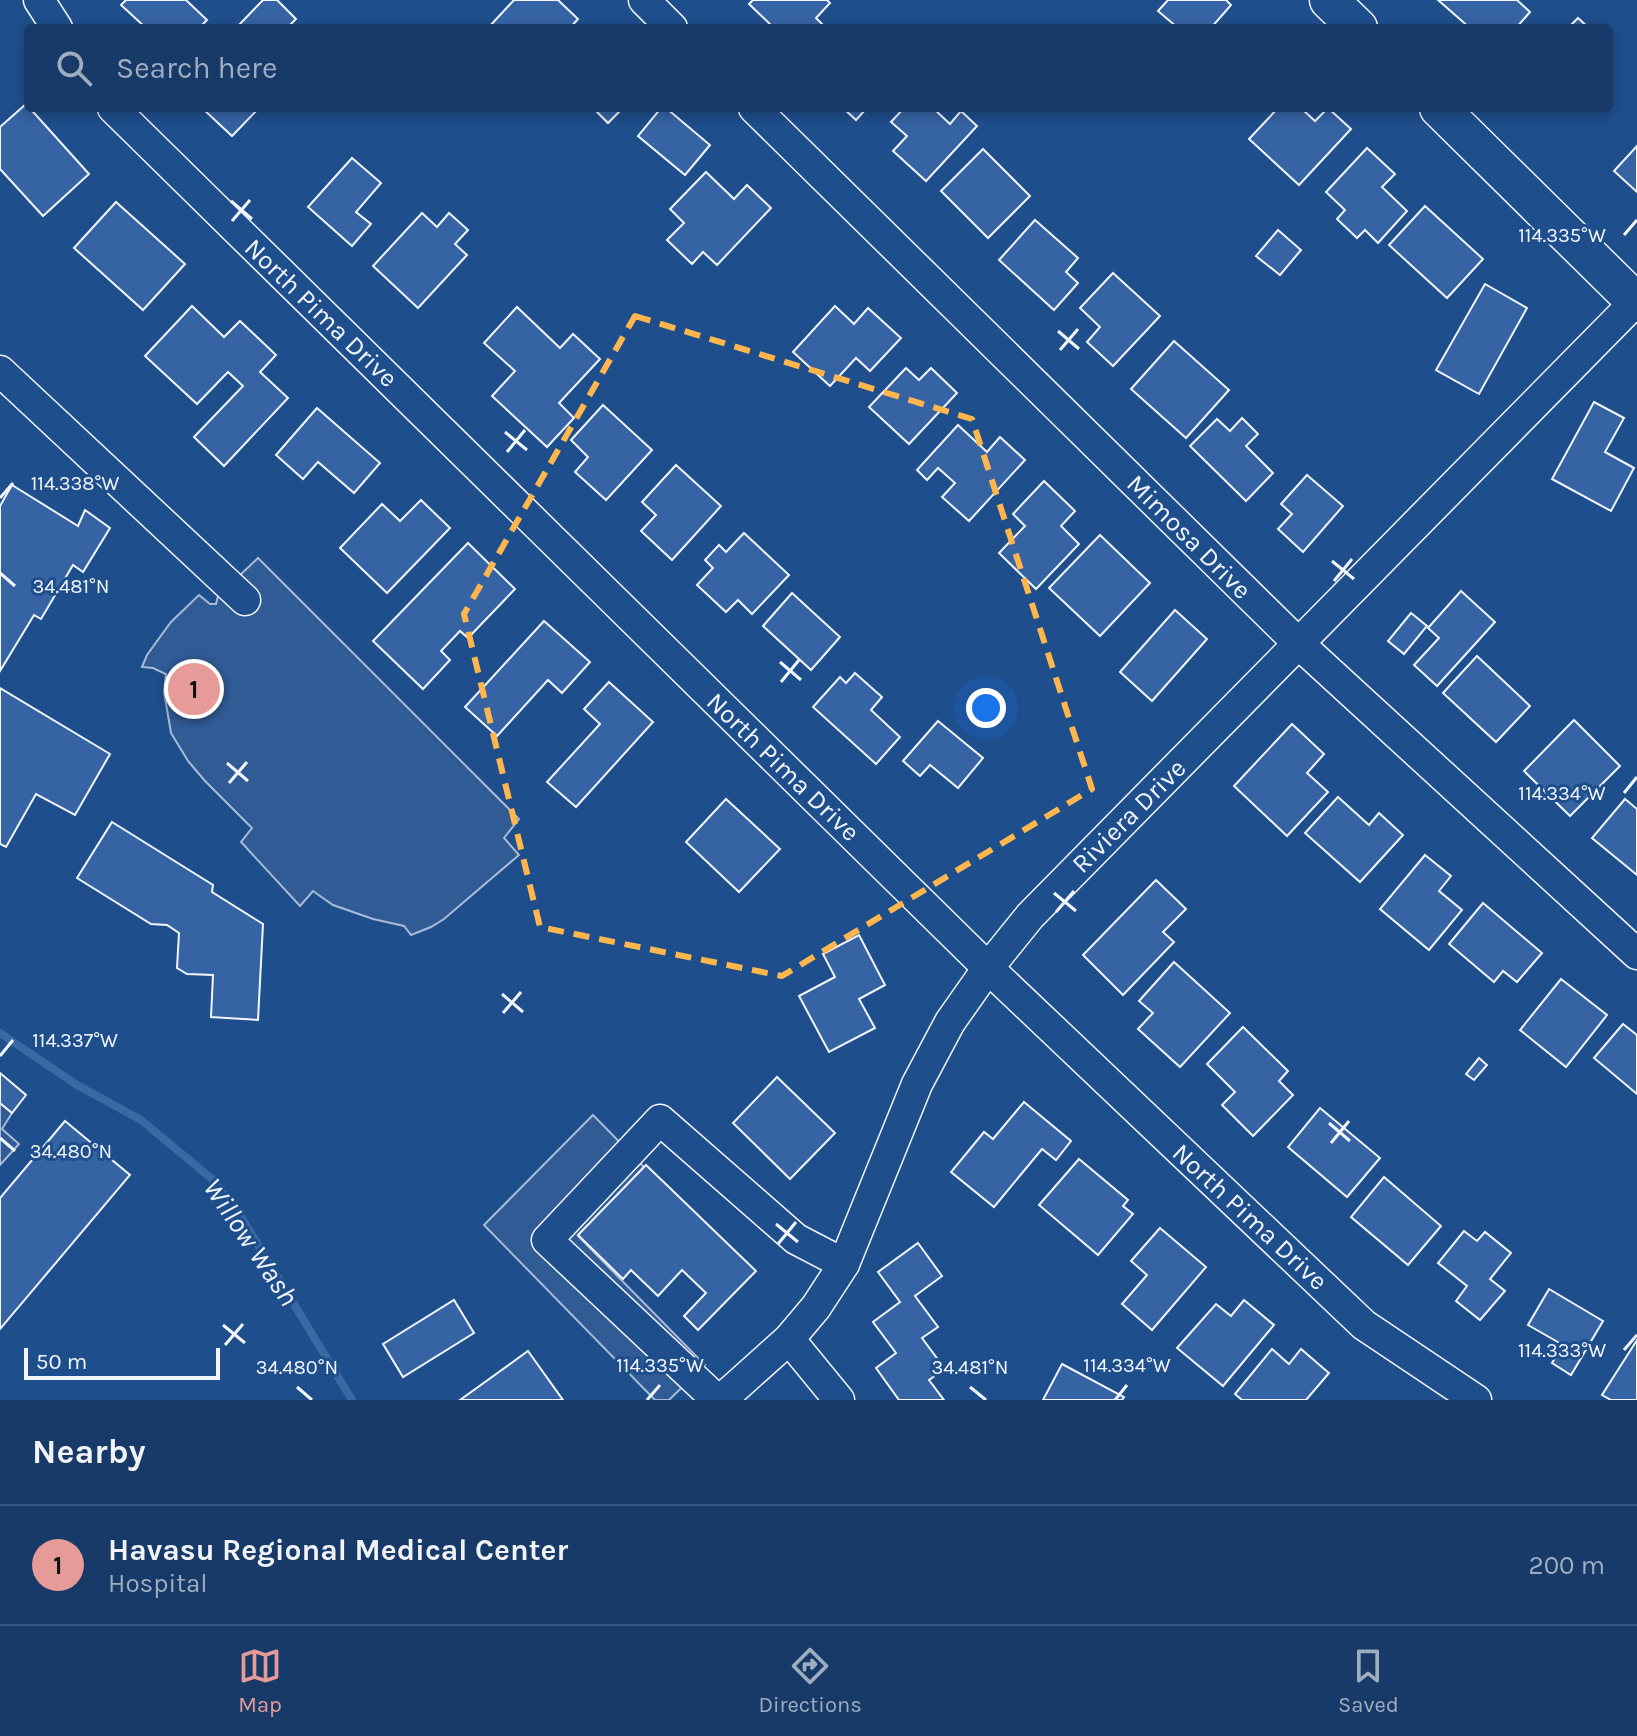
<!DOCTYPE html>
<html lang="en">
<head>
<meta charset="utf-8">
<style>
	body { margin:0; font-family:Karla,sans-serif; background:#244571; color:#f1f3f6 }
	.scale { position:absolute; left:24px; bottom:20px; width:196px; box-sizing:border-box; padding-left:8px; border:4px solid #f2f6ff; border-top:0; font-size:22px; line-height:28px; white-space:nowrap; color:#f2f6ff; -webkit-text-stroke:6px #1f4e8c; paint-order:stroke }
	.you { position:absolute; left:986px; top:708px; width:28px; height:28px; margin:-20px; border:6px solid #fff; border-radius:50%; background:#1a73e8; box-shadow:0 0 0 12px #1a73e833 }
	.badge { display:grid; place-items:center; width:52px; height:52px; border-radius:50%; background:#e69b98; color:#111; font-size:26px; font-weight:700 }
	.pin { position:absolute; translate:-50% -50%; border:4px solid #fff; box-shadow:0 2px 8px #0006 }
	.list { margin:0; padding:0; list-style:none }
	h2 { display:flex; justify-content:space-between; align-items:center; height:104px; margin:0; padding:0 32px; font-size:34px }
	h2 small { font-size:26px; font-weight:400; color:#9eadc0 }
	.list li { display:grid; grid-template-columns:52px 1fr auto; gap:24px; align-items:center; box-sizing:border-box; height:120px; padding:0 32px; border-top:2px solid #36547d }
	.list b { display:block; font-size:30px; white-space:nowrap }
	.list p { margin:0; font-size:26px; white-space:nowrap; color:#9eadc0 }
	.list em { font-size:26px; font-style:normal; color:#9eadc0 }
	.icon { flex:none; width:44px; height:44px; fill:none; stroke:currentColor; stroke-width:2; stroke-linecap:round; stroke-linejoin:round }
	.map { position:relative; flex:none; width:1637px; height:1400px; overflow:hidden }
	.search { position:absolute; background:#173a69; box-shadow:0 4px 12px #0003; left:24px; right:24px; top:24px; height:88px; display:flex; align-items:center; gap:20px; box-sizing:border-box; padding:0 28px; border-radius:8px; color:#9eadc0; font-size:30px }
	.sheet { height:224px; background:#173a69 }
	nav { display:flex; justify-content:space-around; align-items:center; box-sizing:border-box; height:112px; border-top:2px solid #36547d; background:#173a69; font-size:22px; color:#9eadc0 }
	nav a { display:grid; justify-items:center; gap:4px }
	nav .on { color:#e69b98 }
	.map>svg:first-child { display:block }
	.parking { fill:#305b95; stroke:#a8bbd7; stroke-width:2 }
	.lines { fill:none; stroke-linecap:round; stroke-linejoin:round }
	.stream { stroke:#3b69a3; stroke-width:8 }
	.building { fill:#3563a3; stroke:#f2f6ff; stroke-width:2 }
	.minor-casing { stroke:#f2f6ff; stroke-width:33 }
	.major-casing { stroke:#f2f6ff; stroke-width:41 }
	.minor { stroke:#1f4e8c; stroke-width:30 }
	.major { stroke:#1f4e8c; stroke-width:38 }
	.marked { fill:none; stroke:#ffb74d; stroke-width:6; stroke-dasharray:16 10; stroke-linejoin:round }
	.ticks { fill:none; stroke:#f2f6ff; stroke-width:3 }
	.labels { text-anchor:middle; dominant-baseline:central; stroke-width:6; stroke-linejoin:round; paint-order:stroke }
	.street-label { font-size:26px; fill:#f2f6ff; stroke:#1f4e8c }
	.water-label { font-size:28px; font-style:italic; fill:#f2f6ff; stroke:#1f4e8c }
	.ticks-label { font-size:20px; text-anchor:middle; fill:#f2f6ff; stroke:#1f4e8c; stroke-width:6; stroke-linejoin:round; paint-order:stroke }
</style>
</head>
<body>
<div class="map">
<svg width="1637" height="1400" viewBox="0 0 1637 1400">
	<rect width="100%" height="100%" fill="#1f4e8c"/>
	<g class="parking">
		<polygon points="258,558 519,819 504,838 519,855 444,919 431,927 411,935 404,926 373,919 333,905 313,891 300,906 241,842 252,828 205,781 188,761 171,733 164,692 166,674 153,668 142,667 147,655 171,622 199,595 210,604 216,604 218,596"/>
		<polygon points="0,1103 12,1113 2,1129 19,1144 0,1165"/>
		<polygon points="593,1115 644,1167 578,1236 705,1365 669,1400 655,1400 484,1225"/>
	</g>
	<g class="lines">
		<polyline class="stream" points="0,1033 77,1085 141,1120 212,1179 240,1215 352,1400"/>
	</g>
	<g class="building">
		<polygon points="126,0 186,0 207,20 199,28 146,28 121,5"/>
		<polygon points="263,0 277,0 296,19 287,28 236,28"/>
		<polygon points="514,0 558,0 578,19 570,28 488,28"/>
		<polygon points="753,0 827,0 830,3 816,18 826,28 774,28 749,4"/>
		<polygon points="1168,0 1226,0 1231,5 1211,28 1178,28 1158,11"/>
		<polygon points="1438,0 1517,0 1530,12 1516,28 1470,28"/>
		<polygon points="1578,18 1589,28 1568,28"/>
		<polygon points="26,104 89,174 43,216 0,169 0,127"/>
		<polygon points="202,108 259,108 232,136"/>
		<polygon points="593,108 623,108 608,123"/>
		<polygon points="661,108 666,108 710,145 685,175 638,136"/>
		<polygon points="843,108 867,108 856,120"/>
		<polygon points="904,108 933,108 950,124 961,111 977,126 926,181 893,151 907,136 891,122"/>
		<polygon points="1278,108 1301,108 1315,121 1328,108 1351,129 1299,185 1249,139"/>
		<polygon points="1637,146 1637,192 1614,171"/>
		<polygon points="1367,148 1395,174 1382,187 1407,211 1378,243 1365,230 1357,238 1337,219 1345,210 1326,192"/>
		<polygon points="983,149 1030,196 988,238 941,191"/>
		<polygon points="352,158 381,183 356,212 371,224 352,246 308,207"/>
		<polygon points="706,172 734,199 747,185 771,208 717,265 703,252 692,264 667,240 684,223 670,209"/>
		<polygon points="116,202 185,264 143,310 74,248"/>
		<polygon points="1425,206 1483,259 1447,298 1389,245"/>
		<polygon points="422,213 437,227 449,213 468,230 455,244 467,255 418,308 373,266"/>
		<polygon points="1035,220 1078,258 1066,272 1078,283 1054,310 999,260"/>
		<polygon points="1278,230 1301,250 1280,275 1256,256"/>
		<polygon points="1113,273 1160,316 1113,366 1087,342 1100,327 1080,308"/>
		<polygon points="1485,284 1527,308 1479,394 1436,370"/>
		<polygon points="192,306 224,337 240,321 276,355 260,372 288,398 224,466 194,437 243,386 228,372 197,404 145,356"/>
		<polygon points="835,306 854,324 868,308 901,338 870,371 856,358 830,386 793,352"/>
		<polygon points="517,307 560,348 573,334 600,359 559,403 574,418 547,447 492,396 515,371 484,343"/>
		<polygon points="1174,341 1229,390 1186,438 1131,389"/>
		<polygon points="906,368 919,380 931,368 957,393 909,444 869,407"/>
		<polygon points="1594,402 1624,418 1605,452 1634,468 1611,511 1552,479"/>
		<polygon points="603,405 652,450 606,500 575,472 588,457 571,440"/>
		<polygon points="317,408 380,463 354,493 318,462 303,479 276,455"/>
		<polygon points="1242,418 1258,434 1246,446 1273,473 1246,501 1190,446 1217,419 1230,431"/>
		<polygon points="958,425 987,452 1000,437 1025,460 969,521 942,497 955,483 938,468 927,480 917,470"/>
		<polygon points="676,465 721,506 672,560 641,531 656,515 642,502"/>
		<polygon points="1307,475 1343,506 1303,552 1278,529 1292,514 1281,504"/>
		<polygon points="1044,481 1075,511 1061,526 1079,544 1036,589 999,553 1025,526 1013,514"/>
		<polygon points="12,485 78,526 85,510 110,528 83,572 73,565 41,619 34,615 0,671 0,506"/>
		<polygon points="421,500 450,528 387,593 340,548 382,504 400,521"/>
		<polygon points="744,533 789,575 752,614 738,600 726,612 697,585 713,568 705,560 719,545 726,552"/>
		<polygon points="1100,535 1150,583 1100,636 1049,588"/>
		<polygon points="468,543 515,589 468,638 460,631 441,651 450,660 423,689 373,641"/>
		<polygon points="1461,591 1495,622 1437,686 1414,665 1439,638 1428,628"/>
		<polygon points="792,593 840,637 811,670 763,626"/>
		<polygon points="1175,610 1207,639 1152,701 1120,672"/>
		<polygon points="1411,613 1427,626 1404,654 1388,641"/>
		<polygon points="544,621 590,662 562,693 548,680 497,736 465,707"/>
		<polygon points="1477,656 1530,706 1496,742 1443,693"/>
		<polygon points="855,673 882,697 871,710 900,737 876,764 813,707 840,677 846,683"/>
		<polygon points="609,682 653,722 576,807 547,782 600,724 584,709"/>
		<polygon points="0,688 110,754 75,815 36,794 6,847 0,844"/>
		<polygon points="1574,720 1620,766 1570,816 1524,771"/>
		<polygon points="938,721 983,758 958,788 930,765 920,776 903,761"/>
		<polygon points="1292,724 1324,754 1307,773 1328,792 1287,836 1234,786"/>
		<polygon points="1338,797 1369,825 1379,813 1403,835 1360,882 1305,833"/>
		<polygon points="726,799 780,849 739,892 686,842"/>
		<polygon points="1625,799 1637,809 1637,875 1592,838"/>
		<polygon points="112,822 213,885 212,892 263,924 258,1020 211,1017 213,975 187,974 177,968 179,933 167,925 151,924 77,878"/>
		<polygon points="1425,855 1451,876 1439,891 1462,910 1429,950 1380,909"/>
		<polygon points="1156,880 1186,909 1163,932 1174,942 1123,995 1083,955"/>
		<polygon points="1483,903 1542,953 1517,982 1503,971 1494,982 1449,944"/>
		<polygon points="859,935 885,985 859,999 875,1028 829,1052 799,996 835,977 823,954"/>
		<polygon points="1174,962 1230,1013 1180,1067 1138,1029 1153,1013 1139,1001"/>
		<polygon points="1561,979 1607,1015 1566,1067 1520,1030"/>
		<polygon points="1623,1024 1637,1035 1637,1094 1594,1058"/>
		<polygon points="1243,1027 1288,1071 1279,1081 1293,1095 1253,1136 1222,1105 1235,1092 1207,1064"/>
		<polygon points="1479,1058 1487,1065 1474,1080 1466,1074"/>
		<polygon points="0,1073 26,1095 12,1113 0,1103"/>
		<polygon points="777,1077 835,1133 790,1179 733,1123"/>
		<polygon points="1024,1102 1071,1141 1056,1160 1042,1149 994,1207 951,1172 984,1132 993,1139"/>
		<polygon points="1320,1108 1380,1158 1347,1197 1288,1147"/>
		<polygon points="65,1121 130,1175 0,1329 0,1198"/>
		<polygon points="1079,1159 1128,1200 1123,1206 1133,1214 1098,1255 1039,1205"/>
		<polygon points="646,1165 756,1271 698,1330 684,1316 706,1293 682,1270 658,1296 631,1270 623,1279 578,1235"/>
		<polygon points="1384,1177 1441,1226 1408,1265 1351,1217"/>
		<polygon points="1160,1228 1206,1267 1152,1330 1122,1304 1147,1275 1131,1261"/>
		<polygon points="1464,1231 1477,1241 1485,1232 1511,1253 1490,1279 1505,1291 1480,1320 1456,1301 1467,1286 1438,1263"/>
		<polygon points="918,1243 942,1276 915,1296 938,1327 922,1338 945,1369 929,1380 944,1400 899,1400 876,1368 896,1353 873,1322 900,1302 878,1272"/>
		<polygon points="1549,1289 1603,1321 1571,1375 1552,1363 1563,1345 1528,1325"/>
		<polygon points="454,1300 474,1333 403,1377 383,1344"/>
		<polygon points="1244,1300 1274,1325 1223,1386 1177,1348 1216,1304 1231,1316"/>
		<polygon points="1637,1340 1637,1400 1611,1400 1602,1395"/>
		<polygon points="1272,1349 1289,1364 1301,1349 1329,1373 1306,1400 1242,1400 1235,1394"/>
		<polygon points="528,1351 563,1400 460,1400"/>
		<polygon points="1062,1364 1124,1397 1122,1400 1043,1400"/>
	</g>
	<g class="lines">
		<defs>
			<g id="minor">
				<polyline points="39,0 57,28"/>
				<polyline points="644,0 672,28"/>
				<polyline points="113,108 988,968 1364,1325 1476,1400"/>
				<polyline points="754,108 1299,644 1637,954"/>
				<polyline points="0,371 245,600"/>
				<polyline points="789,1339 839,1400"/>
				<polyline points="717,1400 547,1240 660,1120 796,1239 844,1264"/>
				<polyline points="721,1400 789,1339 816,1307 844,1264 917,1084 950,1022 988,968 1030,916 1636,301"/>
			</g>
			<g id="major">
				<polyline points="1329,0 1358,28"/>
				<polyline points="1439,108 1637,303"/>
			</g>
		</defs>
		<use href="#minor" class="minor-casing"/>
		<use href="#major" class="major-casing"/>
		<use href="#minor" class="minor"/>
		<use href="#major" class="major"/>
	</g>
	<path class="marked" d="M635,316L972,419L1092,789L782,976L540,927L464,614Z"/>
	<path class="ticks" d="M231,201L252,219M232,221L250,200M1624,235L1637,220M1058,331L1079,349M1060,350L1078,329M505,432L527,450M507,452L525,430M0,498L13,483M1332,561L1354,579M0,573L15,586M1334,581L1352,559M780,662L801,680M781,682L799,660M227,763L248,781M229,783L247,762M1624,793L1637,777M1054,893L1076,911M1056,912L1074,891M502,994L523,1012M503,1013L521,992M0,1056L13,1040M1329,1123L1350,1141M0,1138L15,1151M1331,1143L1349,1121M776,1224L798,1242M778,1244L796,1222M223,1325L245,1343M225,1345L243,1324M1624,1350L1637,1335M297,1387L312,1400M970,1387L986,1400M647,1400L660,1385M1115,1400L1127,1385"/>
	<g class="labels">
		<g class="street-label">
			<text transform="translate(321 313) rotate(44)">North Pima Drive</text>
			<text transform="translate(1189 537) rotate(45)">Mimosa Drive</text>
			<text transform="translate(783 767) rotate(44)">North Pima Drive</text>
			<text transform="translate(1129 816) rotate(-45)">Riviera Drive</text>
			<text transform="translate(1250 1217) rotate(43)">North Pima Drive</text>
		</g>
		<g class="water-label">
			<text transform="translate(251 1242) rotate(56)">Willow Wash</text>
		</g>
	</g>
	<g class="ticks-label">
		<text x="1562" y="242">114.335°W</text>
		<text x="75" y="490">114.338°W</text>
		<text x="71" y="593">34.481°N</text>
		<text x="1562" y="800">114.334°W</text>
		<text x="75" y="1047">114.337°W</text>
		<text x="71" y="1158">34.480°N</text>
		<text x="1562" y="1357">114.333°W</text>
		<text x="660" y="1372">114.335°W</text>
		<text x="1127" y="1372">114.334°W</text>
		<text x="297" y="1374">34.480°N</text>
		<text x="970" y="1374">34.481°N</text>
	</g>
</svg>
<div class="scale">50 m</div>
<div class="you"></div>
<div class="pin badge" style="left:194px;top:689px">1</div>
<div class="search"><svg class="icon" aria-label="search" viewBox="0 0 24 24"><circle cx="10" cy="10" r="6"/><path d="M15 15l6 6"/></svg>Search here</div>
</div>
<section class="sheet">
<h2>Nearby<small></small></h2>
<ul class="list">
<li><span class="badge">1</span><div><b>Havasu Regional Medical Center</b><p>Hospital</p></div><em>200 m</em></li>
</ul>
</section>
<nav>
<a class="on"><svg class="icon" aria-label="map" viewBox="0 0 24 24"><path d="M3 6l6-2 6 2 6-2v14l-6 2-6-2-6 2zM9 4v14M15 6v14"/></svg>Map</a>
<a><svg class="icon" aria-label="directions" viewBox="0 0 24 24"><path d="M12 3l9 9-9 9-9-9zM9 14v-3h6M13 9l2 2-2 2"/></svg>Directions</a>
<a><svg class="icon" aria-label="saved" viewBox="0 0 24 24"><path d="M7 4h10v16l-5-4-5 4z"/></svg>Saved</a>
</nav>
</body>
</html>
